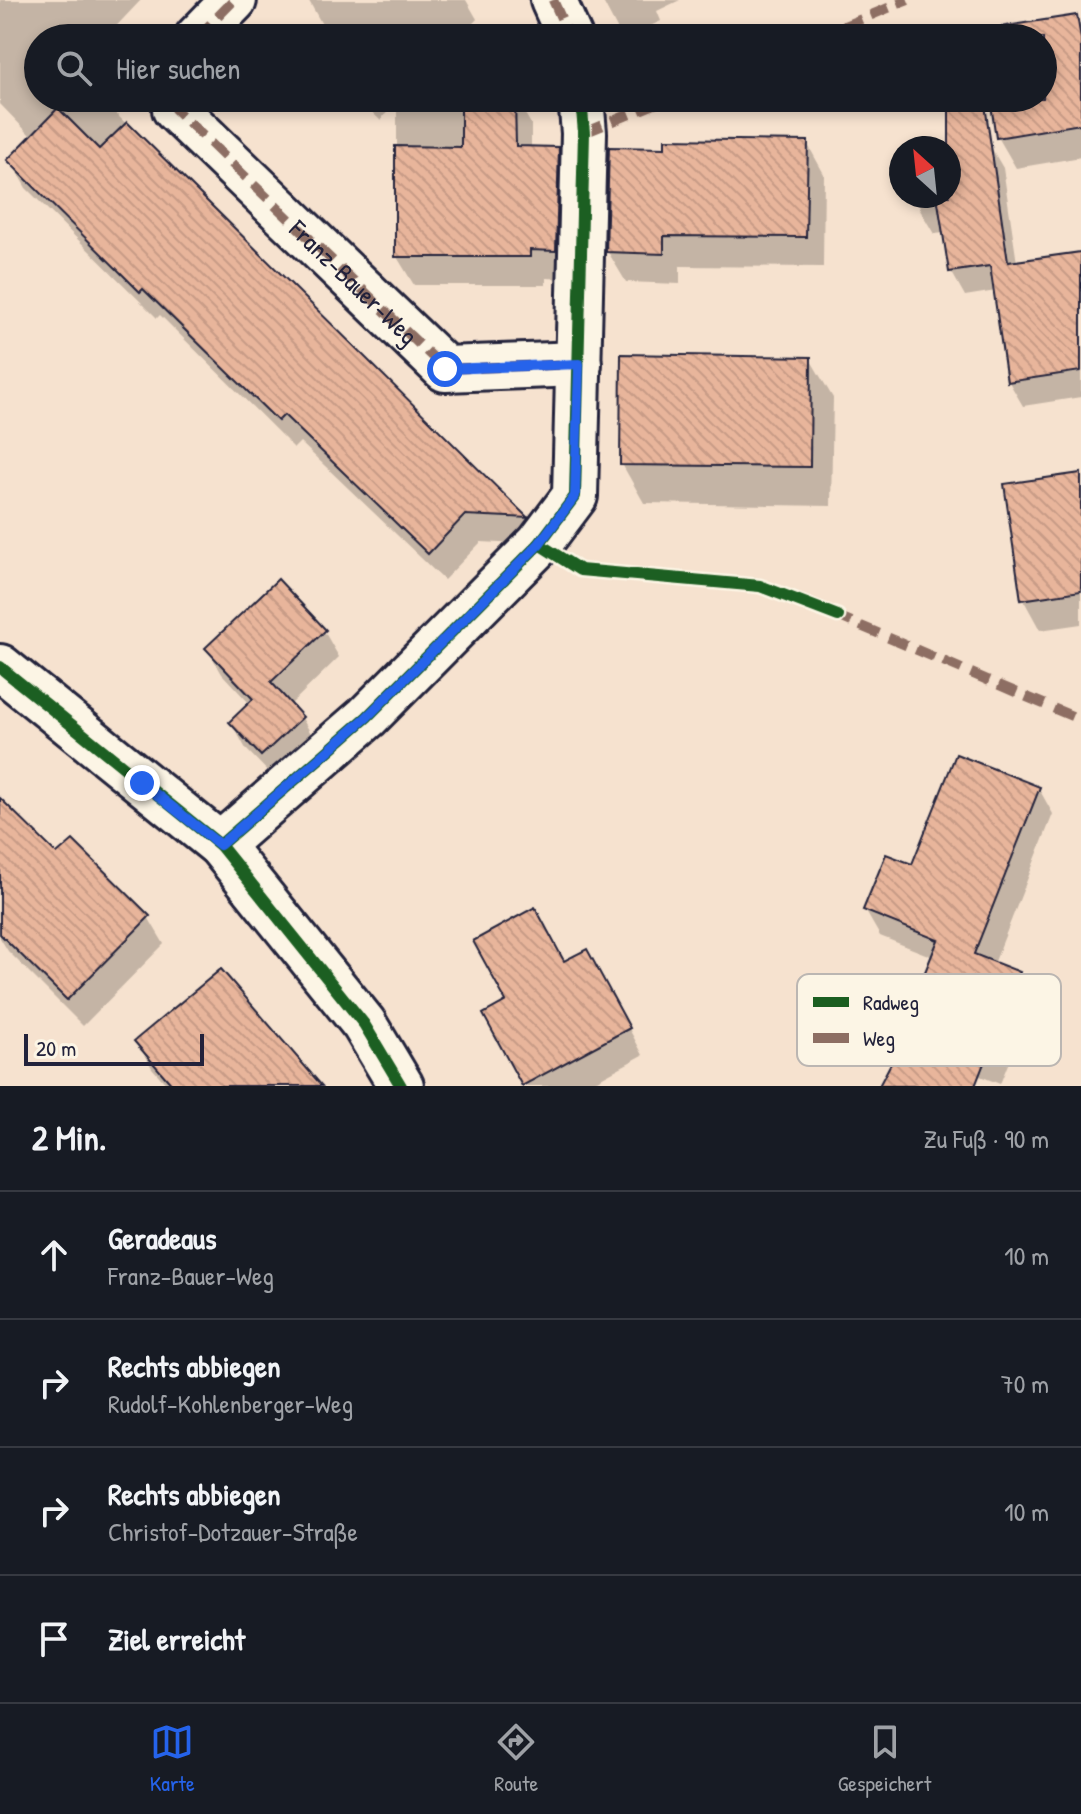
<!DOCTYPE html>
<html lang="de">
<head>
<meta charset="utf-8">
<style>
	body { margin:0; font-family:"Patrick Hand",sans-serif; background:#242831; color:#f1f3f6 }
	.compass { position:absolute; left:889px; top:136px; width:72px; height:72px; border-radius:50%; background:#171b24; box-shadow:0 4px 12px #0003; rotate:333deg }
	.scale { position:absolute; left:24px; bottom:20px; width:180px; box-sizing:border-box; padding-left:8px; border:4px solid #22223b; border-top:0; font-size:22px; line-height:28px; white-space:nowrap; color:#22223b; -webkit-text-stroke:6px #fcf5e5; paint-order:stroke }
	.stop { position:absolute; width:24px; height:24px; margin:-18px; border:6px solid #2563eb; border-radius:50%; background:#fff }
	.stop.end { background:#2563eb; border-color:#fff; box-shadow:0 2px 8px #0008 }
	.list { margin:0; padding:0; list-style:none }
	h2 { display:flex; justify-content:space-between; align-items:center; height:104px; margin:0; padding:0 32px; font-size:34px }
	h2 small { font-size:26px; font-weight:400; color:#9ea1a6 }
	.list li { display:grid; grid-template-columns:52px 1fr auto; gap:24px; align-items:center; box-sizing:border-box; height:128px; padding:0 32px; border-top:2px solid #363941 }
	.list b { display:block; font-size:30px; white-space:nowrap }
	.list p { margin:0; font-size:26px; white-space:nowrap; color:#9ea1a6 }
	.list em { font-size:26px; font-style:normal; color:#9ea1a6 }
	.icon { flex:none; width:44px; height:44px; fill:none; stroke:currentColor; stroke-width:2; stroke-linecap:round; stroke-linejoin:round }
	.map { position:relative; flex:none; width:1081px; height:1086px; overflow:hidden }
	.search { position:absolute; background:#171b24; box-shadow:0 4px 12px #0003; left:24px; right:24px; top:24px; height:88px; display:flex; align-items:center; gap:20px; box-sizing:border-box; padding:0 28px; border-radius:44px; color:#9ea1a6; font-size:30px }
	.sheet { height:616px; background:#171b24 }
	nav { display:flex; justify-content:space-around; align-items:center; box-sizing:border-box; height:112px; border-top:2px solid #363941; background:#171b24; font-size:22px; color:#9ea1a6 }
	nav a { display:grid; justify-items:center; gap:4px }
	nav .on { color:#2563eb }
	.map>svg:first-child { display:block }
	.shadow { fill:#0003 }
	.building { fill:url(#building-back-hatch); stroke:#22223b; stroke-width:2 }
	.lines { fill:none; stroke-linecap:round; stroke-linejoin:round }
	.minor-casing { stroke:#22223b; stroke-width:50 }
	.minor { stroke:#fcf5e5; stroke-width:44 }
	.quiet { stroke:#8d6e63; stroke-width:10; stroke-dasharray:20 10; stroke-linecap:butt }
	.cycleway-casing { stroke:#fcf5e5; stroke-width:17 }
	.cycleway { stroke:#1b5e20; stroke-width:12 }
	.route { stroke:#2563eb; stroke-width:10 }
	.labels { text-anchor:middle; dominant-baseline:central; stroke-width:6; stroke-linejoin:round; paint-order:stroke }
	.street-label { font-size:26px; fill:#22223b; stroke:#fcf5e5 }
	.key { fill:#fcf5e5; stroke:#bbb6b2; stroke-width:2 }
	.key-label { font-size:22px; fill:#22223b }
</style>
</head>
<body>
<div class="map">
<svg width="1081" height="1086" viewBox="0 0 1081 1086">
	<defs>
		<pattern id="building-back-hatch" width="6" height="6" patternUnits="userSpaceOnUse" patternTransform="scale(2)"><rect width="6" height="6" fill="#e8b59b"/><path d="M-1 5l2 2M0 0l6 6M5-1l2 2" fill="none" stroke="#c79b86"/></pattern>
	</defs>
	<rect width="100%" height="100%" fill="#f6e2cf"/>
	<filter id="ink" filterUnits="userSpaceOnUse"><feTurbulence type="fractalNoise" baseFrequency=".0125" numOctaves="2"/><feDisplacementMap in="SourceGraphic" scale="16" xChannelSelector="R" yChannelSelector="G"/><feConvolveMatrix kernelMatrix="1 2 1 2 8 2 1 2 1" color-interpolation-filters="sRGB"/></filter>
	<g filter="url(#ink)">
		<g class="shadow">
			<polygon points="0,0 141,0 105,38 38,38 38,98 100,98 526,519 541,545 481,542 444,580 300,442 294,448 160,315 157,318 26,188 10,160 32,137 0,104"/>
			<polygon points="310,0 466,0 477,19 459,38 334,38 325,30 309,1"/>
			<polygon points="602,0 680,0 657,11 661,21 625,38 622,38"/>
			<polygon points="1076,17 1081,26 1081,157 1016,168 998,137 992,98 1043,98 1043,38 983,38"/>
			<polygon points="357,98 516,98 531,124 531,148 558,149 574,177 572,279 546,278 546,285 414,285 397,257 397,102 380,120"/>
			<polygon points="807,143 824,174 823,267 680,266 680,284 626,282 608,252 667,150"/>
			<polygon points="989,144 1003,168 1017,263 1081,254 1081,397 1023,406 1009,382 996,291 965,296 951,271 945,233 934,234 920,210 918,196 949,196 949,150"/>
			<polygon points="810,359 833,398 831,506 644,503 622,464"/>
			<polygon points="1081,475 1081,624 1040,630 1023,599"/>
			<polygon points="324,631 339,657 290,705 302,718 317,744 277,781 246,749 231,722 250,704 222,674 207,648"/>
			<polygon points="1039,789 1053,814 994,964 1019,974 1034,999 1000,1084 975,1074 970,1086 882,1086 909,1033 905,1026 933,957 880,936 865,910 913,867"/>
			<polygon points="0,801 57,857 148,917 164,944 83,1026 8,951 0,938"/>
			<polygon points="564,964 602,978 643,1055 586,1086 524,1086 486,1015"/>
			<polygon points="137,1042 312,1086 168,1086 152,1068"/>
		</g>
		<g class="building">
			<polygon points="1077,15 1081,39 1081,124 996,138 990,98 1043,98 1043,38 981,38 980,30"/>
			<polygon points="461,98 515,98 516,146 559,147 556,251 530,250 530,257 395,257 395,146 461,147"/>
			<polygon points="949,98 984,98 1008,262 1081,252 1081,371 1007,382 990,266 949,272 937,196 949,196"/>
			<polygon points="58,108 99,149 127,122 528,518 465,515 428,554 284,415 278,421 143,289 140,292 7,160"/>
			<polygon points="665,139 808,141 806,237 664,236 664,254 606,252 609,147 665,148"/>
			<polygon points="621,354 811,357 810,467 620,465"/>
			<polygon points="1081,473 1081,591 1021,600 1004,484"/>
			<polygon points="278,579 326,630 271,682 303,717 261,756 229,722 253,699 205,648"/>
			<polygon points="956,754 1040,787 974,954 1020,972 975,1086 879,1086 909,1029 903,1026 938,940 863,910 886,854 912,864"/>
			<polygon points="0,798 57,854 73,840 150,916 67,1000 0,934"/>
			<polygon points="535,907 564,961 587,949 630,1028 522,1086 483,1014 506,1001 473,941"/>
			<polygon points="221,969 322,1086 173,1086 134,1041"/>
		</g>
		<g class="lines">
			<defs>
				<g id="minor">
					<polyline points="553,0 570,38"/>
					<polyline points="197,38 234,0"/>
					<path id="s1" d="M176,98L175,109L445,369L579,364"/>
					<polyline points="0,667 220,845 364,1024 401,1086"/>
					<polyline points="220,845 367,717 539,544 575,496 584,133 581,98"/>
				</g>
			</defs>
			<use href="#minor" class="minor-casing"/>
			<use href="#minor" class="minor"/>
			<g class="quiet">
				<polyline points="553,0 570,38"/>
				<polyline points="197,38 234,0"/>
				<polyline points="815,38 908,0"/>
				<polyline points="176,98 175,109 445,369 579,364"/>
				<polyline points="584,133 669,98"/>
				<polyline points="833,614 1081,720"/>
			</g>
			<defs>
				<g id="cycleway">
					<polyline points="539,544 580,570 760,586 838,616"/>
					<polyline points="0,667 220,845 364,1024 401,1086"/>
					<polyline points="220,845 367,717 539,544 575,496 584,133 581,98"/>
				</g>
			</defs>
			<use href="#cycleway" class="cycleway-casing"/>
			<use href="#cycleway" class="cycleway"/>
		</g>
	</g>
	<g class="lines" filter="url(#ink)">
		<polyline class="route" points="142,783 220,845 367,717 539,544 575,496 579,364 445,369"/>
	</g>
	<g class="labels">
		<g class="street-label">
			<text stroke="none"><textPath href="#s1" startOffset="260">Franz-Bauer-Weg</textPath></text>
		</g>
	</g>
	<rect x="797" y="974" width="264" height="92" rx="12" class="key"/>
	<rect x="813" y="997" width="36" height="10" fill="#1b5e20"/>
	<rect x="813" y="1033" width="36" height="10" fill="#8d6e63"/>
	<g class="key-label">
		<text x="863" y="1010">Radweg</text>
		<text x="863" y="1046">Weg</text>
	</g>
</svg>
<svg class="compass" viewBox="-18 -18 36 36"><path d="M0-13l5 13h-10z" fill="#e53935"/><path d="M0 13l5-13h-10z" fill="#9ea1a6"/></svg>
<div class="scale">20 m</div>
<div class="stop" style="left:445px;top:369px"></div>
<div class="stop end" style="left:142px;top:783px"></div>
<div class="search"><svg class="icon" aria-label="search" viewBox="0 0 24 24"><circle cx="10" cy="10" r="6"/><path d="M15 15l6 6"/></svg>Hier suchen</div>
</div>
<section class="sheet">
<h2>2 Min.<small>Zu Fuß · 90 m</small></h2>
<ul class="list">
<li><svg class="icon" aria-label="ahead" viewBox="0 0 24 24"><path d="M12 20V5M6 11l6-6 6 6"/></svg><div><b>Geradeaus</b><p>Franz-Bauer-Weg</p></div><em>10 m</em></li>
<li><svg class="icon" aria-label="right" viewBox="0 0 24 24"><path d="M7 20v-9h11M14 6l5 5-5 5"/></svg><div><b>Rechts abbiegen</b><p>Rudolf-Kohlenberger-Weg</p></div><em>70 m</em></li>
<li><svg class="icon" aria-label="right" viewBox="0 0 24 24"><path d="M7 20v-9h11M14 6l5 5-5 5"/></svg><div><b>Rechts abbiegen</b><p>Christof-Dotzauer-Straße</p></div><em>10 m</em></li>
<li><svg class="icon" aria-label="arrive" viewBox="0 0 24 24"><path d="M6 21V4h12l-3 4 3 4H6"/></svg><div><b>Ziel erreicht</b></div></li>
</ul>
</section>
<nav>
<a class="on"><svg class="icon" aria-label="map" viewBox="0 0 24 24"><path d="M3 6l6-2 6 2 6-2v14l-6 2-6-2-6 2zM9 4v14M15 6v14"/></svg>Karte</a>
<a><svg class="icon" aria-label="directions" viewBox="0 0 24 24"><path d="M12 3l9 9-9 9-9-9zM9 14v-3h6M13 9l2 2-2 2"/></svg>Route</a>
<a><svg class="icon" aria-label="saved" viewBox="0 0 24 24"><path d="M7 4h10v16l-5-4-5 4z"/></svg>Gespeichert</a>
</nav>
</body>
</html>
